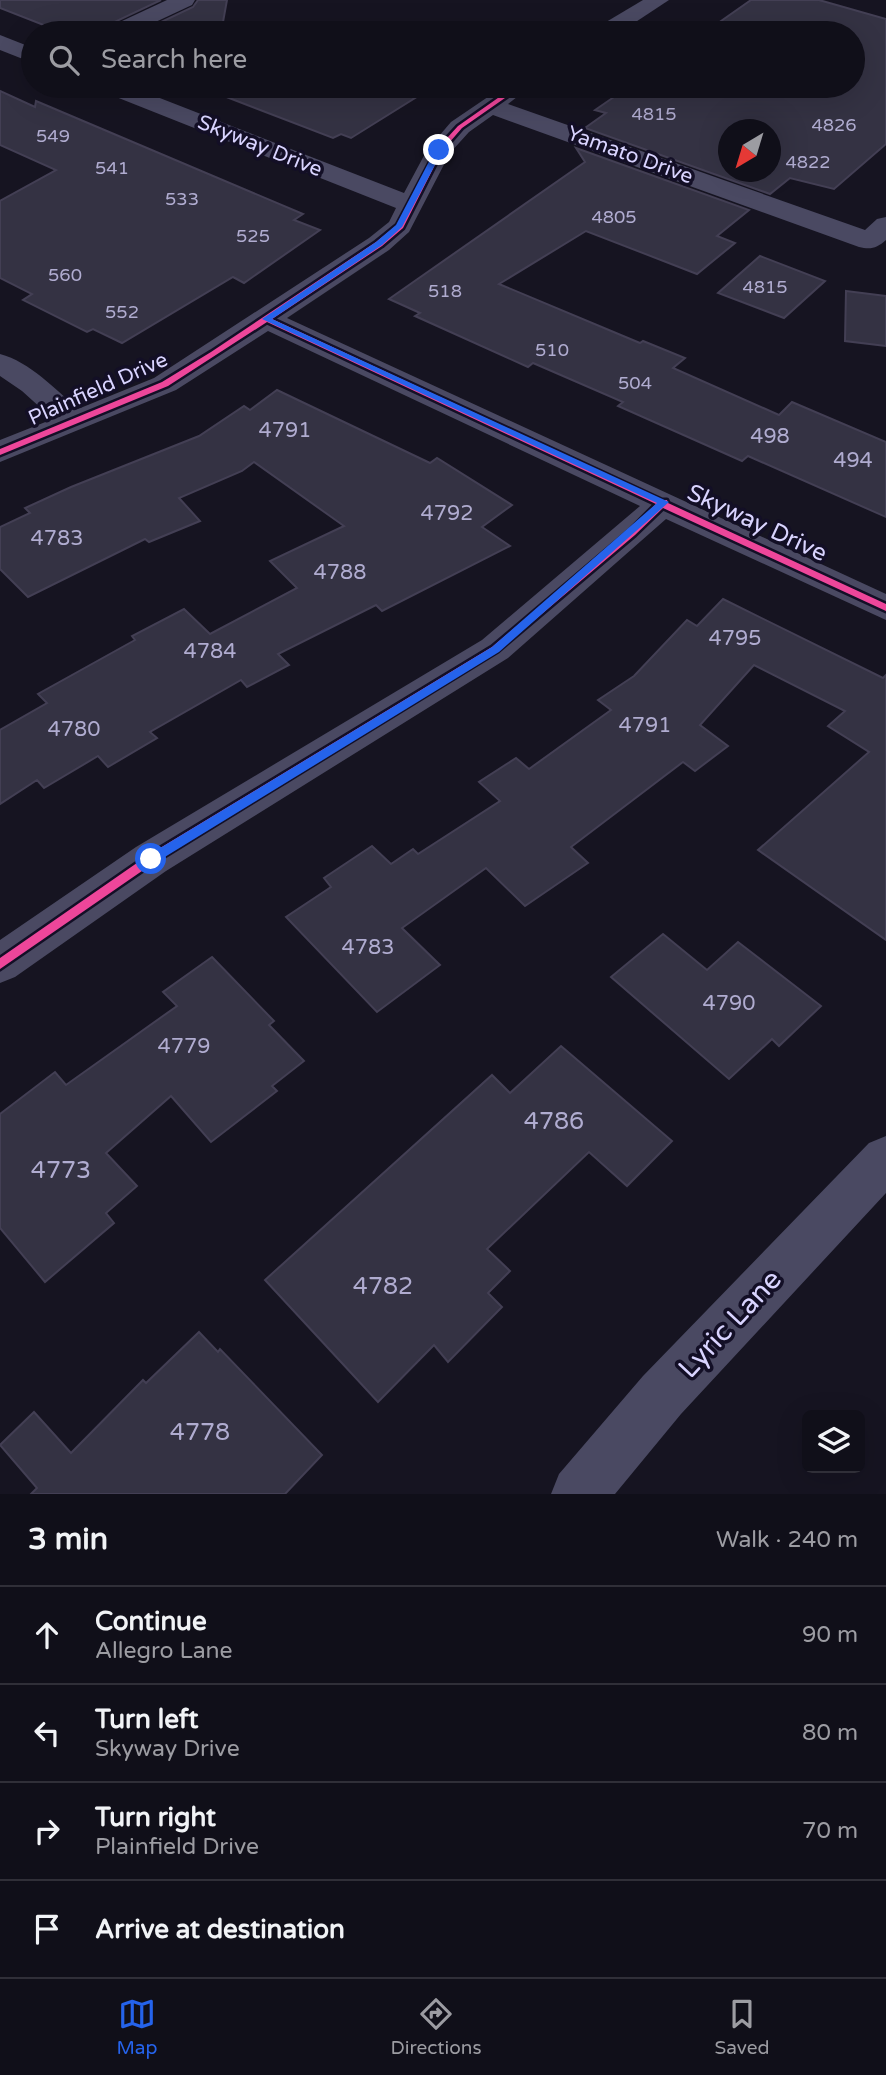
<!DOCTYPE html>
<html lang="en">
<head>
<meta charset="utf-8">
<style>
	body { margin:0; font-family:"Varela Round",sans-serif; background:#191822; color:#f1f3f6 }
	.controls { position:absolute; right:21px; bottom:21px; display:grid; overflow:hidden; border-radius:10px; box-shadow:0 7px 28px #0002 }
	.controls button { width:63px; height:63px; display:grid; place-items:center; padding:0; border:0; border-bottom:2px solid #302f38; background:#100f19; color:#f1f3f6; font:35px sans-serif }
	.compass { position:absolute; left:718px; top:119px; width:63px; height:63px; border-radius:50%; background:#100f19; box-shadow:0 7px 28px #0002; rotate:218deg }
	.stop { position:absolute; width:21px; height:21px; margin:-16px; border:5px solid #2563eb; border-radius:50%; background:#fff }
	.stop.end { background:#2563eb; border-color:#fff; box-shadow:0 2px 7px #0008 }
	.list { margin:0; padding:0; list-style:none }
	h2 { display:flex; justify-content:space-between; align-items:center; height:91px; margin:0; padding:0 28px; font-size:30px }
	h2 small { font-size:23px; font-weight:400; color:#9c9ca2 }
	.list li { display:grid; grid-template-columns:46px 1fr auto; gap:21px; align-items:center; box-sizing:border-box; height:98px; padding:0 28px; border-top:2px solid #302f38 }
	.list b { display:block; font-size:26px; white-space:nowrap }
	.list p { margin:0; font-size:23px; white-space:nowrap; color:#9c9ca2 }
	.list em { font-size:23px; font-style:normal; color:#9c9ca2 }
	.icon { flex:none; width:38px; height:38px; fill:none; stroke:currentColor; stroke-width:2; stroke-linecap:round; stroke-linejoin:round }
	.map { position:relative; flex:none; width:886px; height:1494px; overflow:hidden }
	.search { position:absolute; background:#100f19; box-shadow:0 7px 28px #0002; left:21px; right:21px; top:21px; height:77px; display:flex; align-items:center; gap:18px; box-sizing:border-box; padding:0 24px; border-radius:38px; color:#9c9ca2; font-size:26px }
	.sheet { height:483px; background:#100f19 }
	nav { display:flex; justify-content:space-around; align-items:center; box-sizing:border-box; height:98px; border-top:2px solid #302f38; background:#100f19; font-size:19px; color:#9c9ca2 }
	nav a { display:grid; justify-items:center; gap:4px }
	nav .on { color:#2563eb }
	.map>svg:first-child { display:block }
	.building { fill:#343243; stroke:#433f54; stroke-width:2; fill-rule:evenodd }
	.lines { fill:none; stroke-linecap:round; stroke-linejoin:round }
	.street { fill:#4a4962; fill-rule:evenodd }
	.cycleway-casing { stroke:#130f26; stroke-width:5 }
	.cycleway { fill:#ed469a; fill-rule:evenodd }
	.route { fill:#2563eb }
	.labels { text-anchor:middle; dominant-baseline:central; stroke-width:7; stroke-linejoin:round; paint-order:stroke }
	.far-number-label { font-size:18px; fill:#b0acd0 }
	.far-street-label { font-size:21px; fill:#d9d4ff; stroke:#130f26 }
	.number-label { font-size:21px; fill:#b0acd0 }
	.street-label { font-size:24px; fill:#d9d4ff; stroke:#130f26 }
	.near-number-label { font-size:24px; fill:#b0acd0 }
	.near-street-label { font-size:28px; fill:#d9d4ff; stroke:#130f26 }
</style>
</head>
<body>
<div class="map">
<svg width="886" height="1494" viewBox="0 0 886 1494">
	<rect width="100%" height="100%" fill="#161421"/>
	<g class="building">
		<polygon points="0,0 161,0 106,26 101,33 64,33 0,8"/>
		<polygon points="198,0 227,0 223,22 255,33 138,33 193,7"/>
		<path d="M751,0H819L886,19V144L834,189L790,178L770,194L585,128L606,113L595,110L630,86H853V33H704ZM729,130H771V172H729Z"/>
		<polygon points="198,86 410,86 418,88 406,95 415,98 351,138 341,134 333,138"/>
		<polygon points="0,91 35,107 36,101 303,214 294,220 320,230 244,283 233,277 122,343 93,329 87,332 23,300 32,294 0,278 0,201 56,170 0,145"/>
		<polygon points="576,148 749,210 717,236 735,243 697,274 586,231 499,284 640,343 643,341 685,358 673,368 779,415 792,402 886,442 886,517 748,456 742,461 618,406 623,402 533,363 528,367 415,316 420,313 389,299 585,162"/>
		<polygon points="760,256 825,281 784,318 718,293"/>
		<polygon points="846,291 886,296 886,346 845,341"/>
		<polygon points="277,390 430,463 437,458 512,505 482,527 510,546 382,611 376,605 278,654 289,665 247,687 241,680 150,732 157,738 108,767 98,756 44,788 37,780 0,804 0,730 47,703 38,694 135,640 132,636 184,609 210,634 297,588 270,561 344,526 254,462 242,471 179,498 200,521 149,542 145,539 28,597 0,569 0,527 30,513 25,508 71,487 199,436 244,406 250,410"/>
		<polygon points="723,599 883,678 886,675 886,940 758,850 869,752 828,726 845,711 754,665 700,725 728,746 695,771 683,762 571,847 588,863 525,906 486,868 402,928 440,965 377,1012 286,917 331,887 324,878 372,846 391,864 413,849 418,854 500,801 479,782 516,758 529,769 611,710 598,700 634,676 687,620 697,626"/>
		<polygon points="663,934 707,970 738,942 821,1006 779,1046 772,1039 729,1079 611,977"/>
		<polygon points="212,957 274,1021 269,1025 304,1061 272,1086 277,1091 211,1142 171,1096 106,1153 137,1186 106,1213 114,1223 45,1282 0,1228 0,1114 55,1072 66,1085 177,1006 163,992"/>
		<polygon points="561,1046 672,1141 627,1186 589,1152 487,1249 510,1271 488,1293 502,1307 448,1362 434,1345 378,1402 265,1280 492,1075 510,1093"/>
		<polygon points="199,1332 218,1352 220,1349 322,1455 285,1494 31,1494 37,1488 0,1445 34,1412 71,1453 143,1380 146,1383"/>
	</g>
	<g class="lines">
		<g class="street">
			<polygon points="167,0 195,0 192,5 132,33 104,33 107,28"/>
			<polygon points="643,0 669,0 619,33 593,33 596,28"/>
			<polygon points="0,35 33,48 33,63 0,50"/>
			<path d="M97,86H129L404,193L427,150L451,122L504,86H531L508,104L865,230L877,219L886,217V240C877,248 871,250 859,247L493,115L469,132L450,153L409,232L389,250L287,318L886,594V620L666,519L508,658L166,871L15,977L0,983V940L136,847L482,640L640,506L268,331L176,390L0,462V440L53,419L22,391L0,376V354C30,362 55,389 78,409L154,378L369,238L389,222L396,208L101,91Z"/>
			<polygon points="886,1136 886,1193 681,1414 615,1494 551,1494 559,1474 643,1376 869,1143"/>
		</g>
		<defs>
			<polygon id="cycleway" points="515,86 522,86 462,128 442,151 403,228 382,246 272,319 662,500 667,500 668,503 886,604 886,611 663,508 635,535 498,651 155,862 0,969 0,958 147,856 492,647 629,531 656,504 267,322 168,386 0,455 0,449 162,382 211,352 376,242 397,225 437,149 458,126"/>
		</defs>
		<use href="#cycleway" class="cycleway-casing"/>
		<use href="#cycleway" class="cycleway"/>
	</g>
	<polygon class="route" points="439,148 443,150 402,227 382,245 272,319 669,502 499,652 155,863 147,863 147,856 492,647 657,503 262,319 376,242 396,225 435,150"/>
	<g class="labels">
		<g class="far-number-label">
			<text x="654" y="114">4815</text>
			<text x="834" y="125">4826</text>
			<text x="53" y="136">549</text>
			<text x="808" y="162">4822</text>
			<text x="112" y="168">541</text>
			<text x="182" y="199">533</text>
			<text x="614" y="217">4805</text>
			<text x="253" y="236">525</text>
			<text x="65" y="275">560</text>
			<text x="765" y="287">4815</text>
			<text x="445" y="291">518</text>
			<text x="122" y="312">552</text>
			<text x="552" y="350">510</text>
			<text x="635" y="383">504</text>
		</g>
		<g class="far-street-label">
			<text transform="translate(260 146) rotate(22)">Skyway Drive</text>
			<text transform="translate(630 155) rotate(20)">Yamato Drive</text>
			<text transform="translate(98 389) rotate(-24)">Plainfield Drive</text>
		</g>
		<g class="number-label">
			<text x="285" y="430">4791</text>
			<text x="770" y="436">498</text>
			<text x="853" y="460">494</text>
			<text x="447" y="513">4792</text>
			<text x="57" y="538">4783</text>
			<text x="340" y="572">4788</text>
			<text x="735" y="638">4795</text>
			<text x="210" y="651">4784</text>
			<text x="645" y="725">4791</text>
			<text x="74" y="729">4780</text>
			<text x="368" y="947">4783</text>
			<text x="729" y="1003">4790</text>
			<text x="184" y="1046">4779</text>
		</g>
		<g class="street-label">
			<text transform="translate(757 523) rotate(25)">Skyway Drive</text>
		</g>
		<g class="near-number-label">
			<text x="554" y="1121">4786</text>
			<text x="61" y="1170">4773</text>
			<text x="383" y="1286">4782</text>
			<text x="200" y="1432">4778</text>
		</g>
		<g class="near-street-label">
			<text transform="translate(730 1324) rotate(-47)">Lyric Lane</text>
		</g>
	</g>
</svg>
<div class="controls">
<button><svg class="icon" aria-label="layers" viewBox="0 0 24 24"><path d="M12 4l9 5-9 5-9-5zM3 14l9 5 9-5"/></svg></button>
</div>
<svg class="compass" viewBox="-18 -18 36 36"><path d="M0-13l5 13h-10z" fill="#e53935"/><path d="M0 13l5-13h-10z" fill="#9c9ca2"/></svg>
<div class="stop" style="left:151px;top:859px"></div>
<div class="stop end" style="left:439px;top:150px"></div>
<div class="search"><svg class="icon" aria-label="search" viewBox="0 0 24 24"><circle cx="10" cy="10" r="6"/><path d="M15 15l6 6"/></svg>Search here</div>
</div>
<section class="sheet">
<h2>3 min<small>Walk · 240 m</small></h2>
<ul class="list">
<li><svg class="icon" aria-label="ahead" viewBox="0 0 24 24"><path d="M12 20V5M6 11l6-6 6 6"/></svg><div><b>Continue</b><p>Allegro Lane</p></div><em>90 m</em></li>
<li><svg class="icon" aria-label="left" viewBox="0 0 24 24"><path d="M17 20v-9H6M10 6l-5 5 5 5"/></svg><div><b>Turn left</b><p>Skyway Drive</p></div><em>80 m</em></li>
<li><svg class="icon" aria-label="right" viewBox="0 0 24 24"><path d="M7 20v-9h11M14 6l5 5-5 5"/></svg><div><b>Turn right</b><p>Plainfield Drive</p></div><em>70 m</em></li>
<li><svg class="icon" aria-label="arrive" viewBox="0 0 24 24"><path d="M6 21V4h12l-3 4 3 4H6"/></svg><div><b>Arrive at destination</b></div></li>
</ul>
</section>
<nav>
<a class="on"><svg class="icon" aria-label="map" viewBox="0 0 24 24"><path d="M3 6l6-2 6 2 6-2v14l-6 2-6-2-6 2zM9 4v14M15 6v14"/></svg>Map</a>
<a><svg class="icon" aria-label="directions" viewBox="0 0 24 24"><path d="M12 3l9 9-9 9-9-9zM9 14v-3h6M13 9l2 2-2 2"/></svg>Directions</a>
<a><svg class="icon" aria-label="saved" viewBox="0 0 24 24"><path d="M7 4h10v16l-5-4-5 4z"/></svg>Saved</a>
</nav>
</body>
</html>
